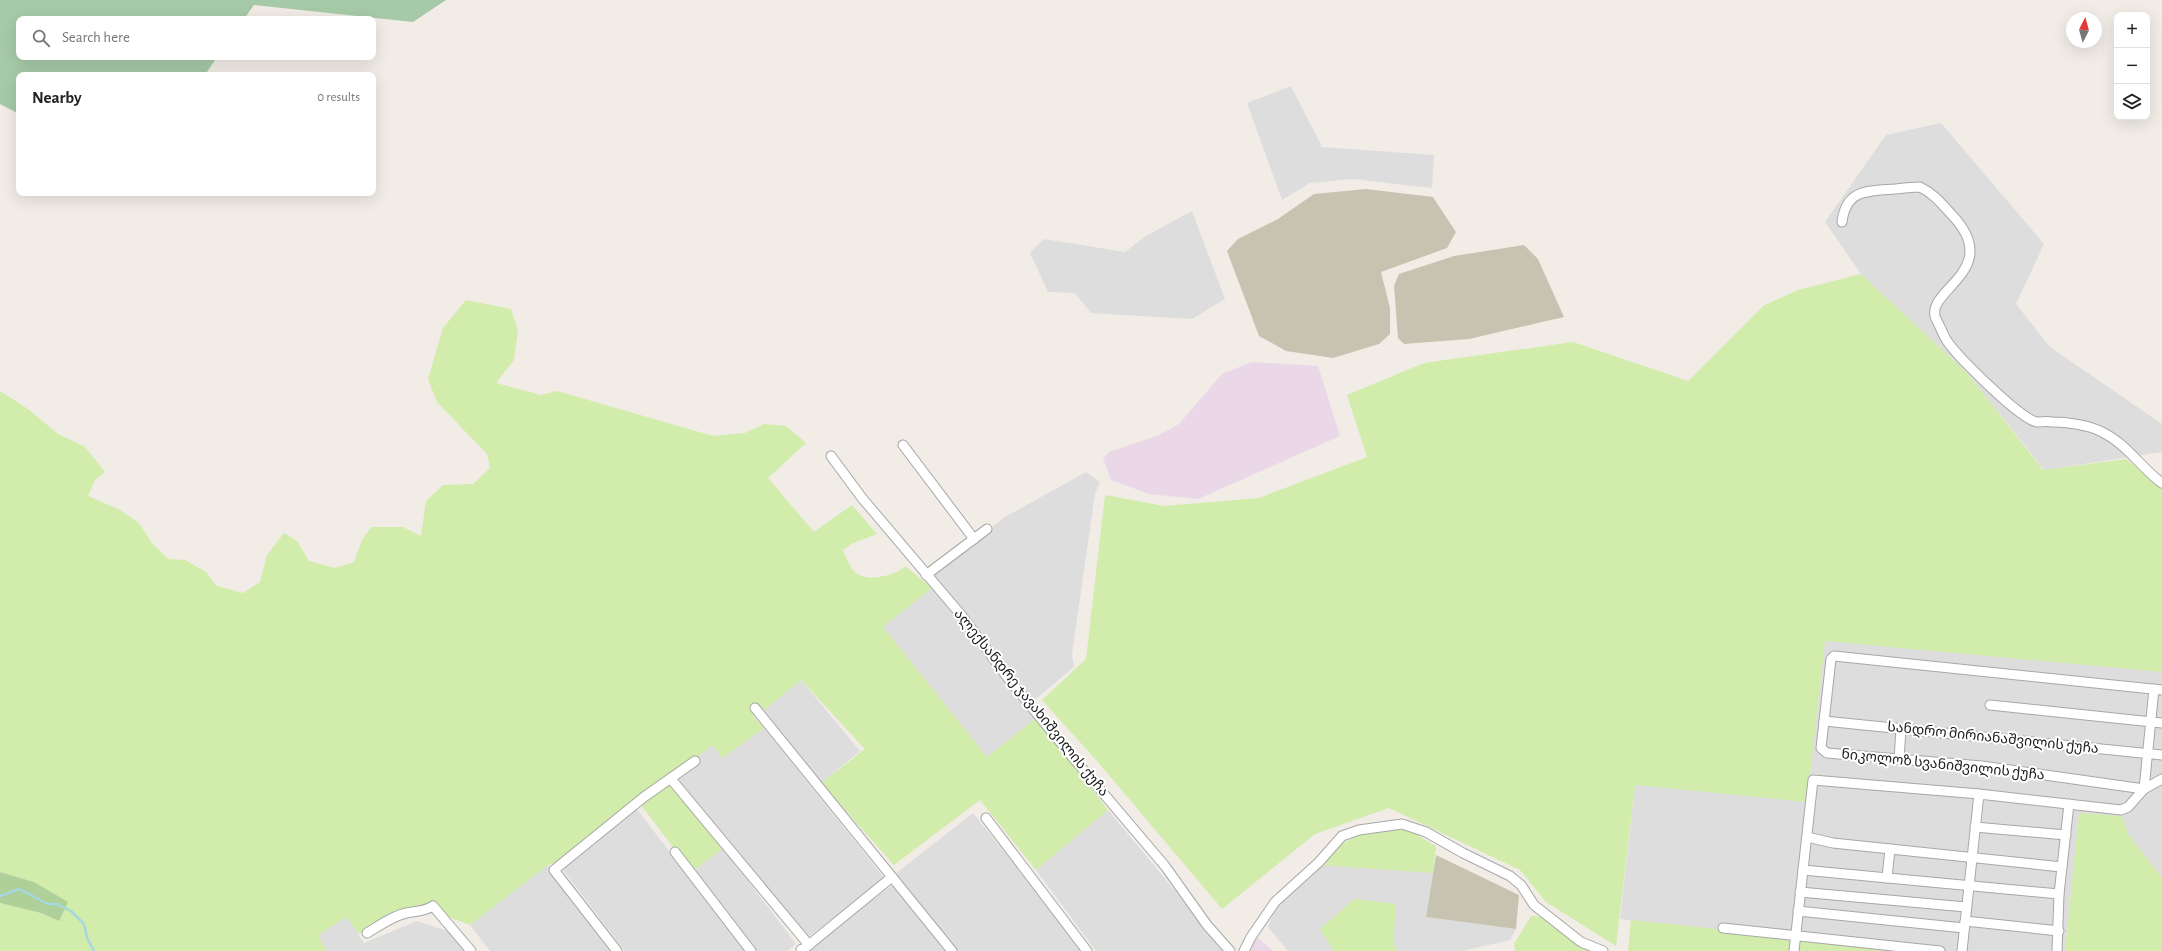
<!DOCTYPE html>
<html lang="en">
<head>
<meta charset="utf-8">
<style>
	body { margin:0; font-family:"Alegreya Sans","Noto Sans Georgian",sans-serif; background:#f2f2f2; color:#222 }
	.controls { position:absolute; right:12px; top:12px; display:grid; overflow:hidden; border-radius:8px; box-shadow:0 4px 16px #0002 }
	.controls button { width:36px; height:36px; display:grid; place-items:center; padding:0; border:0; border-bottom:1px solid #e0e0e0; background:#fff; color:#222; font:20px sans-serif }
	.compass { position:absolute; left:2066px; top:12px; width:36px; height:36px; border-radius:50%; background:#fff; box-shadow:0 4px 16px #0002; rotate:6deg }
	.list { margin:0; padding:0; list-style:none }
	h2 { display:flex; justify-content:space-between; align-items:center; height:52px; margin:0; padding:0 16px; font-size:17px }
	h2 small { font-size:13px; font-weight:400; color:#767676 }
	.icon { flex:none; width:22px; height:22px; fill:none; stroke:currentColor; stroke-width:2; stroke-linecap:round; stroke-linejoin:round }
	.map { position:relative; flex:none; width:2162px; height:951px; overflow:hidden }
	.search { position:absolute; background:#fff; box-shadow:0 4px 16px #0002; left:16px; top:16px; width:360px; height:44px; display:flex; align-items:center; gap:10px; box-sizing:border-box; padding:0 14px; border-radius:8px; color:#767676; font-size:15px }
	.panel { position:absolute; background:#fff; box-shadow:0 4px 16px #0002; left:16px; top:72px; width:360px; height:124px; border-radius:8px }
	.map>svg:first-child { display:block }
	.residential { fill:#dedddd }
	.industrial { fill:#ead8e8 }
	.construction { fill:#c6c4b1 }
	.grass { fill:#d1ecab }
	.forest { fill:#afd199 }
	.cemetery { fill:#a6caa8 }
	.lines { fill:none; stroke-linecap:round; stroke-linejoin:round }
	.stream { stroke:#a5d8e0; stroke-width:2.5 }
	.minor-casing { stroke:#a7a7a7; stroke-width:11 }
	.tertiary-casing { stroke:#a7a7a7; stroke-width:13 }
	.minor { stroke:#fff; stroke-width:9 }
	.tertiary { stroke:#fff; stroke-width:11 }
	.labels { text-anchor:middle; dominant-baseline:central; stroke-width:4; stroke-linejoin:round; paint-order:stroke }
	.street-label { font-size:14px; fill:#202020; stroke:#fff }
</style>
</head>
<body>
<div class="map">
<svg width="2162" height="951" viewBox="0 0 2162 951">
	<rect width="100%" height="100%" fill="#f1ece6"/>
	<g class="residential">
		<polygon points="1291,86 1322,147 1434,155 1432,188 1353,179 1310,183 1282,200 1247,103"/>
		<polygon points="1941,123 2044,244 2016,304 2050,347 2162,424 2162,452 2044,470 1968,374 1861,274 1825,222 1886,135"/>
		<polygon points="1192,211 1225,299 1192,319 1091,313 1075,293 1048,292 1030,253 1044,239 1125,252 1146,236"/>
		<polygon points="1086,472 1100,482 1095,494 1072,654 1074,667 1031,703 930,576 1005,517"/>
		<polygon points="932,588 1036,718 987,757 883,627"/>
		<polygon points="1825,641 2162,672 2162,878 2128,834 2122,816 2079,813 2065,951 1924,951 1620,919 1635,785 1807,802"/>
		<polygon points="801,680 860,751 821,783 762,712"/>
		<polygon points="764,728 885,879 804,940 672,775 713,745 722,758"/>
		<polygon points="633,804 745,951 625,951 557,862"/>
		<polygon points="1108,810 1225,951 1096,951 1036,870"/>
		<polygon points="973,813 1084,951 957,951 895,874"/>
		<polygon points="723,848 796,944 787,951 752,951 692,872"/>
		<polygon points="548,865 614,951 490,951 470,925"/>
		<polygon points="1320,865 1433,873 1426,917 1516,929 1510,940 1462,951 1399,951 1393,945 1396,904 1320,929 1334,951 1288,951 1268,927 1277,906"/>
		<polygon points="893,885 946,951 810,951 806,947"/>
		<polygon points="347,917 364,943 417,921 462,936 474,951 327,951 318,935"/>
	</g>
	<g class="industrial">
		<polygon points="1252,362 1318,366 1340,436 1198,499 1149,494 1111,480 1103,458 1109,452 1159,435 1179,424 1222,374"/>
		<polygon points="1256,936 1273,951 1249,951"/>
	</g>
	<g class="construction">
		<polygon points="1366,189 1433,197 1456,232 1447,248 1381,272 1390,308 1390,334 1379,344 1333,358 1286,351 1259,336 1227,251 1238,239 1278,219 1314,194"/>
		<polygon points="1524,245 1538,259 1564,317 1469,339 1404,344 1398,338 1394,286 1399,274 1454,256"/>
		<polygon points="1436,855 1519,895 1516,929 1426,917"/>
	</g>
	<g class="grass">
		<polygon points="1861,274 1968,374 2043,470 2126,459 2162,487 2162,672 1825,641 1807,802 1635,785 1616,946 1546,902 1520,870 1389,808 1315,834 1222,909 1097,761 1042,700 1086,659 1105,495 1164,506 1259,498 1367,457 1347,395 1424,363 1573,342 1688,381 1763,306 1798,290"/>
		<path d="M466,300L511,309L518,331L514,360L496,383L541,395L557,391L713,436L745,433L764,424L786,426L806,443L768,478L814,532L852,505L877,534L853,543L843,550C846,557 849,565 853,570C863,584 896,576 905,566L932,588L883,627L987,757L1036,718L1108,810L1036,870L980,800L894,865L821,783L865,749L801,680L762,712L753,716L764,728L722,758L713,745L672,775L723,848L692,872L638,801L557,862L548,865L470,925L420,906L399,913L358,934L347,917L318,935L327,951H0V903L41,913L59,921L34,882L0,872V391L28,409L58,434L85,447L105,472L95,480L88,496L120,510L139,523L152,543L168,559L185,560L206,572L217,586L243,593L260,582L267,555L284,533L297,541L309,561L335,568L354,562L362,540L371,527H403L421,536L426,501L443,485L473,484L490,468L487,454L437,402L428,379L443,328Z"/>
		<polygon points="2079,813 2122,816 2128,834 2162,878 2162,951 2065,951"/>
		<polygon points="1407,829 1436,846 1433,873 1320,865 1339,845 1364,833"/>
		<polygon points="1354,899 1396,904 1393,945 1399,951 1334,951 1320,929"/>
		<polygon points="1531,916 1542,917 1590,951 1515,951 1514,944"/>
		<polygon points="1631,920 1924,951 1628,951"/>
	</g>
	<polygon class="forest" points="0,872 34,882 68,902 59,921 41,913 0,903"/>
	<polygon class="cemetery" points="0,0 446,0 413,22 254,5 244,19 19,19 19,57 217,57 205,75 19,75 19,114 0,104"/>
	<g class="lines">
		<polyline class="stream" points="0,896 19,889 48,904 57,904 71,911 84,924 87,938 94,951"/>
		<defs>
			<g id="minor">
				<path d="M1842,222C1846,189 1868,191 1895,189C1904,188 1912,187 1920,187C1933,193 1942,204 1952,215C2005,271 1923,290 1936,319C1940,326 1943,335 1947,341C1958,357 2020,419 2037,422C2042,422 2047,421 2052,422C2067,422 2089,425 2102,432C2127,444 2140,467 2162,483"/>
				<polyline points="903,445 974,539"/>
				<polyline points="831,456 862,498 962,616 1008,678 1070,754 1165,866 1207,925 1230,951"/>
				<polyline points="926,575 987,529"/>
				<polyline points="2162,690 1834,656 1831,659 1821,748 1827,753 1982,766 2144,789 2162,779"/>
				<polyline points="1990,705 2162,723"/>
				<polyline points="755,708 952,951"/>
				<polyline points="1824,721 2162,755"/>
				<polyline points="1899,759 1901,729"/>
				<polyline points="671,779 809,945"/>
				<polyline points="2144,789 2154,689"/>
				<polyline points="986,818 1087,951"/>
				<polyline points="1975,827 2066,835"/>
				<polyline points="1807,837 1833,843 2062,867"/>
				<polyline points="675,852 751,951"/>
				<polyline points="1803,870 2059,894"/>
				<polyline points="1887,878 1890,849"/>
				<polyline points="1800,892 1966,907"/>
				<polyline points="1798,911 1964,928"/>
				<polyline points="1965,921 2059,931"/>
				<polyline points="1723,928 1940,951"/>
				<path d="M367,933C379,926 392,916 406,913C416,911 423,912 433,906L471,951"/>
				<polyline points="805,948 892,877"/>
				<polyline points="617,951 554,870 644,797 695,761"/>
				<polyline points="1244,951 1251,937 1275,902 1319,862 1342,836 1359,830 1402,824 1426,832 1463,853 1510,876 1521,885 1534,905 1581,942 1603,951"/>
				<polyline points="1794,951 1813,780 1979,794"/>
				<polyline points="1962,951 1979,794 2121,810 2128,807 2144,789"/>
				<polyline points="2057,951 2059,894 2069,804"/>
			</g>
			<polyline id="tertiary" points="802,950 802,951"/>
		</defs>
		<use href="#minor" class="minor-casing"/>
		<use href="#tertiary" class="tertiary-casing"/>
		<use href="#minor" class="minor"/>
		<use href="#tertiary" class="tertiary"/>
	</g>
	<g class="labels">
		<g class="street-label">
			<text transform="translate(1031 703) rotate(51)">ალექსანდრე ჯავახიშვილის ქუჩა</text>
			<text transform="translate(1993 738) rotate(6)">სანდრო მირიანაშვილის ქუჩა</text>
			<text transform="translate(1943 765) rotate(6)">ნიკოლოზ სვანიშვილის ქუჩა</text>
		</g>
	</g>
</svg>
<div class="controls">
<button>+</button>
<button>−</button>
<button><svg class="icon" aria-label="layers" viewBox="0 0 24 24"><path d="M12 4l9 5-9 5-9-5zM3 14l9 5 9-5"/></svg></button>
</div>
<svg class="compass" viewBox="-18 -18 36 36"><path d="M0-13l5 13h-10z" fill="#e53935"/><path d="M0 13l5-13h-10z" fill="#767676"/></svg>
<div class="search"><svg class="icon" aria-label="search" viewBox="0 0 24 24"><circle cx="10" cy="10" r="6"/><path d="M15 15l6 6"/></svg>Search here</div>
<section class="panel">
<h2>Nearby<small>0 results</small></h2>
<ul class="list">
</ul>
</section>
</div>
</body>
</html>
